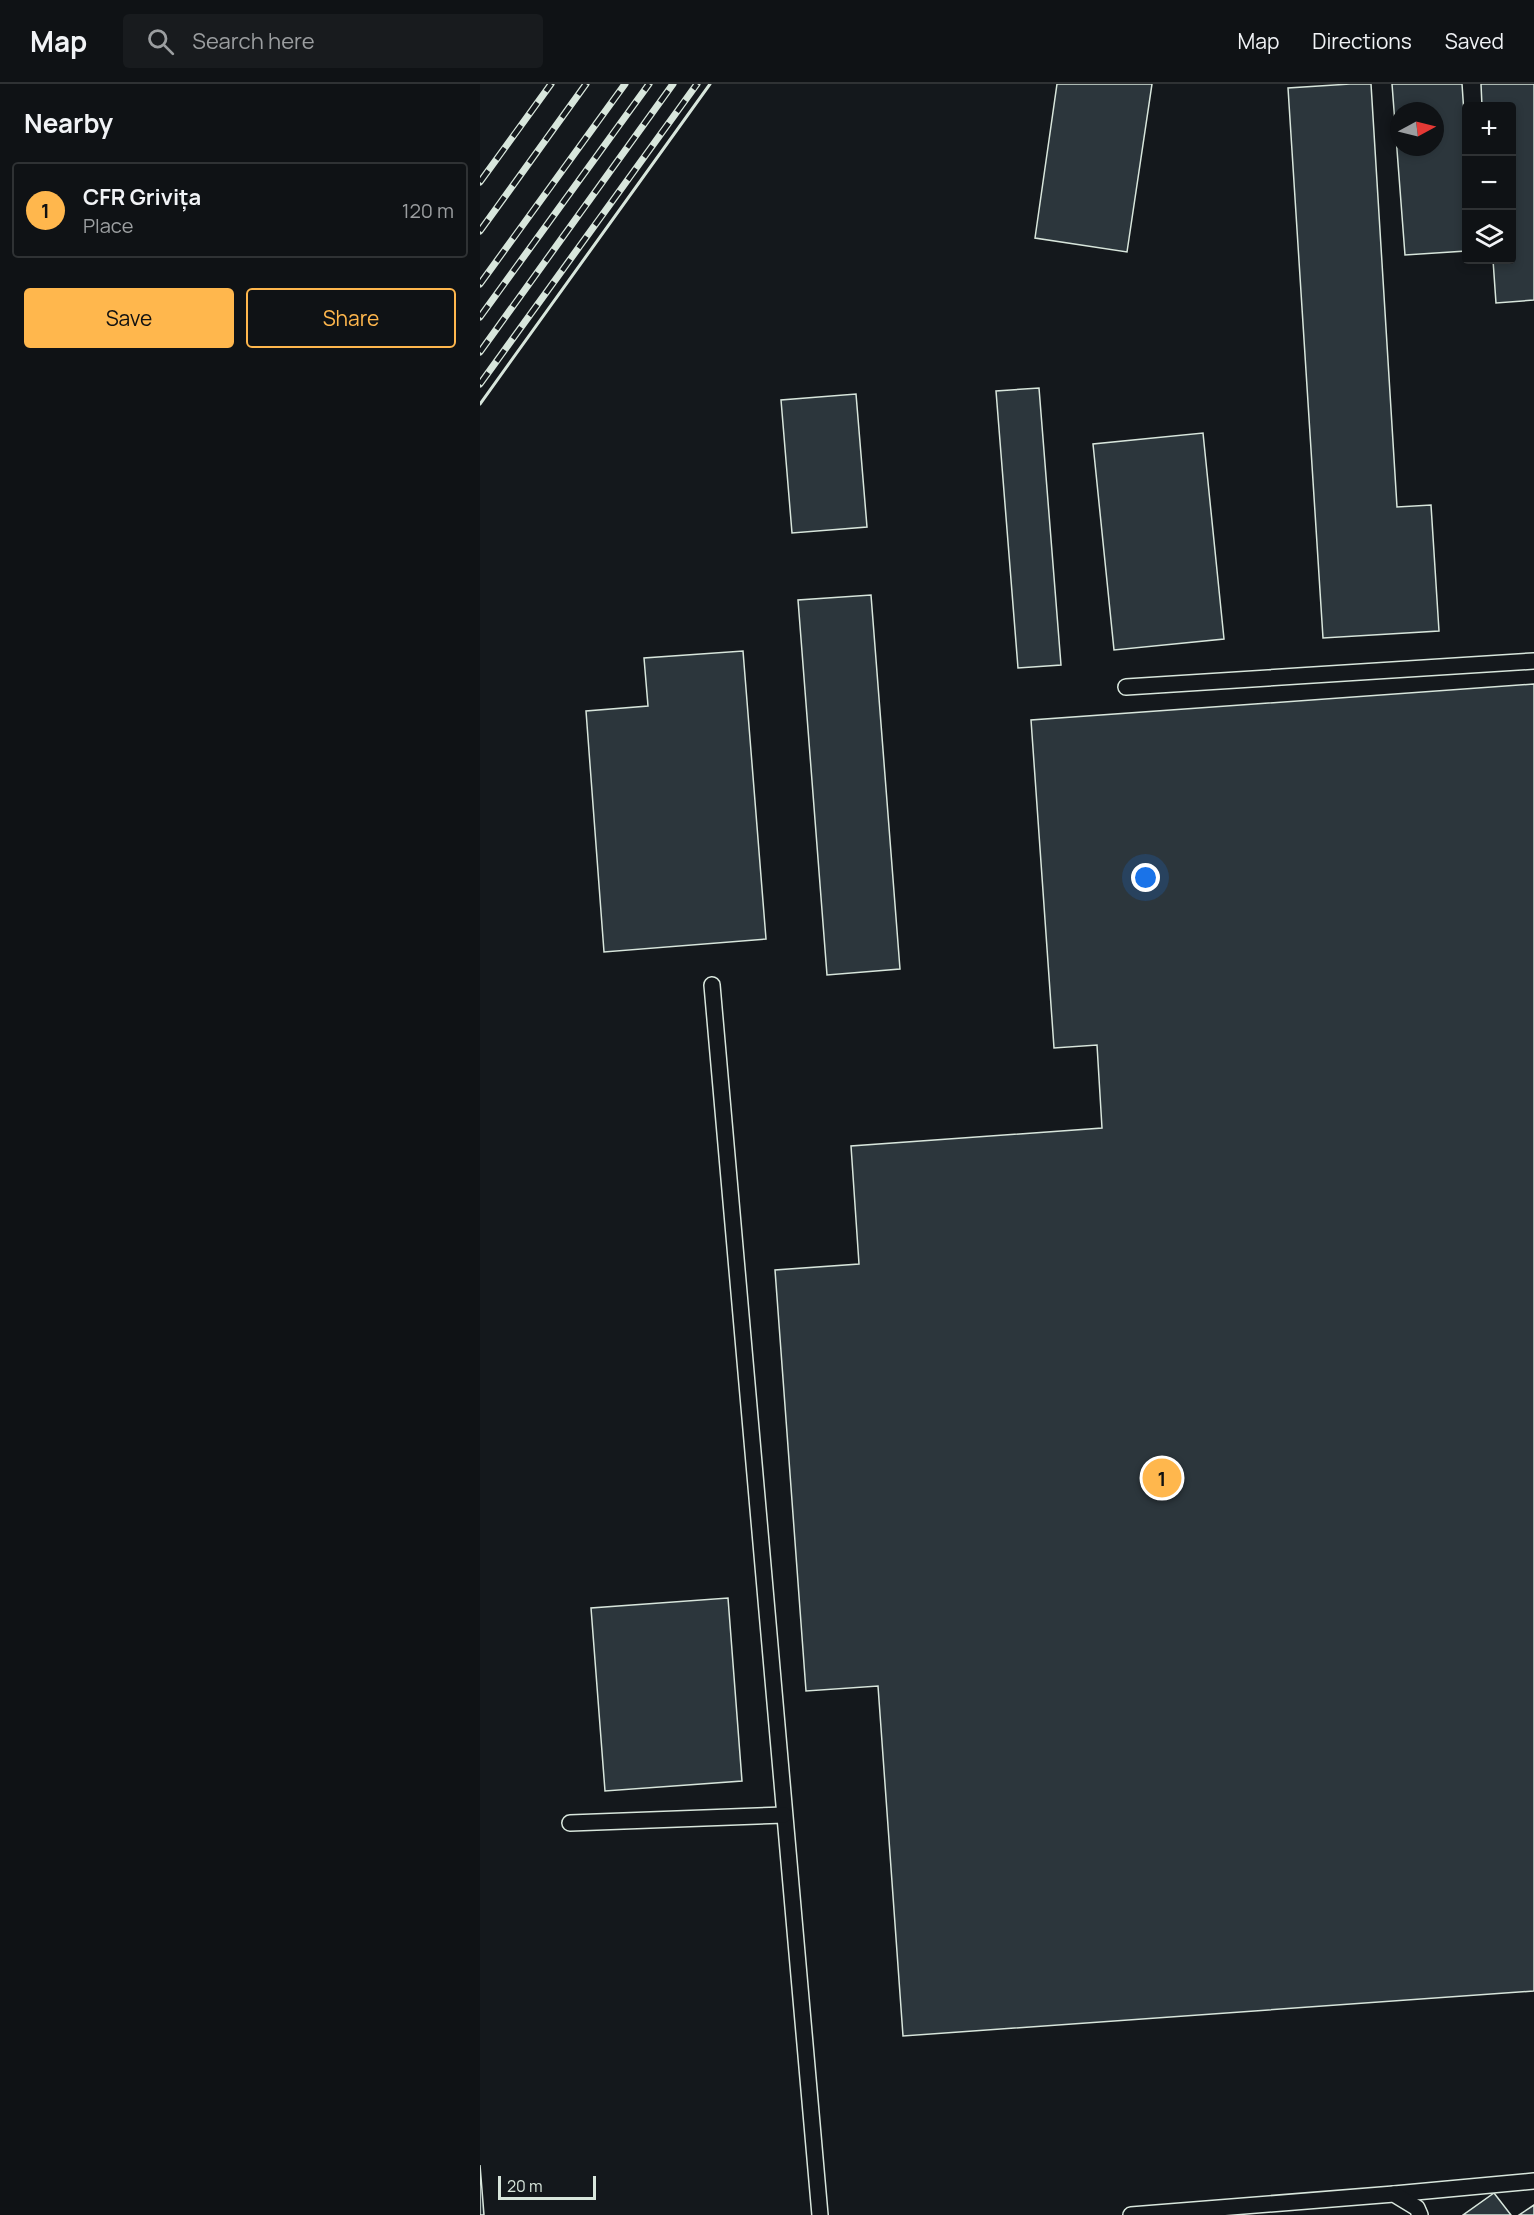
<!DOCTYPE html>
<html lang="en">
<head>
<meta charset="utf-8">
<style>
	body { margin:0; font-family:Manrope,sans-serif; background:#181b1e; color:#f1f3f6 }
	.controls { position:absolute; right:18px; top:18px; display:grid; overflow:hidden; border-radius:6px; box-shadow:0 3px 9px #0003 }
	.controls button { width:54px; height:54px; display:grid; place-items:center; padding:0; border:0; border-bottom:2px solid #2f3234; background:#0f1215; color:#f1f3f6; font:30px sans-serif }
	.compass { position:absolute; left:910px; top:18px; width:54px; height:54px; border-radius:50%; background:#0f1215; box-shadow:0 3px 9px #0003; rotate:83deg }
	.scale { position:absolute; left:18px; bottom:15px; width:98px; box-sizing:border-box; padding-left:6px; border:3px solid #d8e6dc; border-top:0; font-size:16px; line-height:21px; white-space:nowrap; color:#d8e6dc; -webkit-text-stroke:4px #14181c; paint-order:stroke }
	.you { position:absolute; left:666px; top:794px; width:21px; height:21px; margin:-15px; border:4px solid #fff; border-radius:50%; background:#1a73e8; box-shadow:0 0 0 9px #1a73e833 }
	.badge { display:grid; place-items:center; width:39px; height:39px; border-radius:50%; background:#ffb74d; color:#111; font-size:20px; font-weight:700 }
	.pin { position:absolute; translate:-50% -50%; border:3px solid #fff; box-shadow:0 2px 6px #0006 }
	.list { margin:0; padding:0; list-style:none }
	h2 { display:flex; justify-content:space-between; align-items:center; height:78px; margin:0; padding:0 24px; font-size:26px }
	h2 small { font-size:20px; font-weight:400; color:#9b9ea0 }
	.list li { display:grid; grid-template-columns:39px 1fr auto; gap:18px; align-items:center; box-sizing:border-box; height:96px; margin:0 12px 12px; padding:0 12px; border:2px solid #2f3234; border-radius:6px }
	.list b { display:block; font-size:22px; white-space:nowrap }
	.list p { margin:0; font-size:20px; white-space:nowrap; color:#9b9ea0 }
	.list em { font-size:20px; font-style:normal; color:#9b9ea0 }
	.actions { display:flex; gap:12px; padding:18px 24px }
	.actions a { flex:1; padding:14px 0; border:2px solid #ffb74d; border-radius:6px; text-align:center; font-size:21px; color:#ffb74d }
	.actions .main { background:#ffb74d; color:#111 }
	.icon { flex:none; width:33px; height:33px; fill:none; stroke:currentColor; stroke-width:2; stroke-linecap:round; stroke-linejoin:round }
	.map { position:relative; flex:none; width:1054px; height:2131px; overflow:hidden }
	header { display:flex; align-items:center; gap:36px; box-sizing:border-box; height:84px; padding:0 30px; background:#0f1215; border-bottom:2px solid #2f3234 }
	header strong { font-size:28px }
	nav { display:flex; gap:33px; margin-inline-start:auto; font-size:21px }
	.search { width:420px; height:54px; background:#181b1e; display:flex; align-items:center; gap:15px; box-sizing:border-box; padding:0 21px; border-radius:6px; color:#9b9ea0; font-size:22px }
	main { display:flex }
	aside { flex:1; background:#0f1215 }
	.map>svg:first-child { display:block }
	.building { fill:#2c363c; stroke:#d8e6dc; stroke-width:1.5; fill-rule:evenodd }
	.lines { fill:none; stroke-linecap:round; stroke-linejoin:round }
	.service-casing { stroke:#d8e6dc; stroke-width:18 }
	.service { stroke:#14181c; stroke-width:15 }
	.rail-casing { stroke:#d8e6dc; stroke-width:7 }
	.rail { stroke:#14181c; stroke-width:4.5; stroke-dasharray:14; stroke-linecap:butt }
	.wall { stroke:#d8e6dc; stroke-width:3 }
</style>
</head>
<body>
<header>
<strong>Map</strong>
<div class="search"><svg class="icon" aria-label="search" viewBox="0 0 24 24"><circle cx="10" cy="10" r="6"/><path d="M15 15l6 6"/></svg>Search here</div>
<nav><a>Map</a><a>Directions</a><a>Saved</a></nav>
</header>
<main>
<aside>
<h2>Nearby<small></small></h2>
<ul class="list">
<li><span class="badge">1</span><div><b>CFR Grivița</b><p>Place</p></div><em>120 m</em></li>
</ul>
<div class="actions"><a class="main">Save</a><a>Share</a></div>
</aside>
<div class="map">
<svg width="1054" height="2131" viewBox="0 0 1054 2131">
	<rect width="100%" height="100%" fill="#14181c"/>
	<g class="building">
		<polygon points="577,0 672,0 647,168 555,154"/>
		<polygon points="870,0 891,0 917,423 951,421 959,547 843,554 808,4"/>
		<path d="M912,0H982L986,59V167L925,171ZM919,27H955V63H919Z"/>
		<polygon points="1001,0 1054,0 1054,216 1016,219 1013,176 1032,176 1032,22 1002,22"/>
		<polygon points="559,304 581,581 538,584 516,307"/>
		<polygon points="376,310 387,443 312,449 301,316"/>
		<polygon points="723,349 744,555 634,566 613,360"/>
		<polygon points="391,511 420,885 347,891 318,516"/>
		<polygon points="263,567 286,855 124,868 106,627 168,622 164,574"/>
		<polygon points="1054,600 1054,1907 423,1952 398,1602 326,1607 295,1186 379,1180 371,1062 622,1044 617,961 574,964 551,636"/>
		<polygon points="248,1514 262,1697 125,1707 111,1524"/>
		<polygon points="0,2081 4,2131 0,2131"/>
		<polygon points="1014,2109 1031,2131 983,2131"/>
		<polygon points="1054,2121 1054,2131 1039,2131"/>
	</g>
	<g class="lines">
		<defs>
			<g id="service">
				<polyline points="646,603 1054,577"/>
				<polyline points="232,901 340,2131"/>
				<polyline points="90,1739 304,1731"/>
				<polyline points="914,2110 1054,2097"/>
				<polyline points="651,2131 914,2110 937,2124 940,2131"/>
			</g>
		</defs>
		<use href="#service" class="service-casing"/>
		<use href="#service" class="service"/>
		<defs>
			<g id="rail">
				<polyline points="0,98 71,0"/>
				<polyline points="0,147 106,0"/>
				<polyline points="0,200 145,0"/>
				<polyline points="0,233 169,0"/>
				<polyline points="0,268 193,0"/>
				<polyline points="0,300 217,0"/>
			</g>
		</defs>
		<use href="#rail" class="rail-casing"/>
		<use href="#rail" class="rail"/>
		<polyline class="wall" points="0,320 230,0"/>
	</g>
</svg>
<div class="controls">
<button>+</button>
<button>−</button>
<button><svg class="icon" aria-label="layers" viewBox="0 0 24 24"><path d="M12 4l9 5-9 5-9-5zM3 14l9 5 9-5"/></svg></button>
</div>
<svg class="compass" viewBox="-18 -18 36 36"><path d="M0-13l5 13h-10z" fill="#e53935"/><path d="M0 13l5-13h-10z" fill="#9b9ea0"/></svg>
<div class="scale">20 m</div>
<div class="you"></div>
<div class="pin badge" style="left:682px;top:1394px">1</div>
</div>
</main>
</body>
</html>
